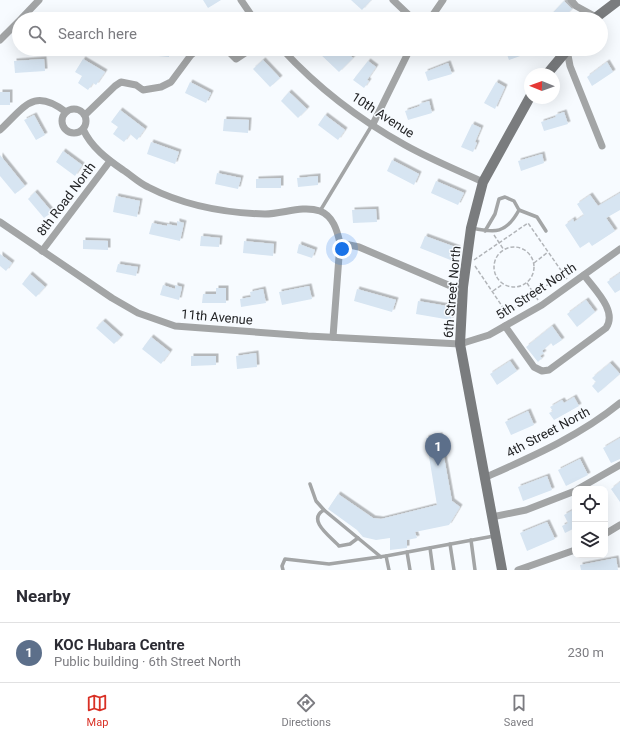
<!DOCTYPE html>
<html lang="en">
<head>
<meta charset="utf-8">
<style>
	body { margin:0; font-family:Roboto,sans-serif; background:#f7f7f7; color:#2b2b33 }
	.controls { position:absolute; right:12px; bottom:12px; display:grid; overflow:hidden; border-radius:8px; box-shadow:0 4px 16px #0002 }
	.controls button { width:36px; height:36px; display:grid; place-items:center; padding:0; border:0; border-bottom:1px solid #e1e1e2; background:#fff; color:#2b2b33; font:20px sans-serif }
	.compass { position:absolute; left:524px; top:68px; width:36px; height:36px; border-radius:50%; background:#fff; box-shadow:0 4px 16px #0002; rotate:271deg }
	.you { position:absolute; left:342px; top:249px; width:14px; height:14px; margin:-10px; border:3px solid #fff; border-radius:50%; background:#1a73e8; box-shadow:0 0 0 6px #1a73e833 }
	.badge { display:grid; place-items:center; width:26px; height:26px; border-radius:50%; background:#d93025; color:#fff; font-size:13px; font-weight:700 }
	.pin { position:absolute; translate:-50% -33px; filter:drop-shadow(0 1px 2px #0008) }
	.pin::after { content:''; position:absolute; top:21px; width:14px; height:12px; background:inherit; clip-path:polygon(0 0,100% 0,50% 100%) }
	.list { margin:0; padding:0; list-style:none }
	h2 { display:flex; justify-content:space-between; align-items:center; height:52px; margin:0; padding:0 16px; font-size:17px }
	h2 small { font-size:13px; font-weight:400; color:#7c7c81 }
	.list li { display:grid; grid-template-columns:26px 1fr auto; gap:12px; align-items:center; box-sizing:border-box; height:60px; padding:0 16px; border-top:1px solid #e1e1e2 }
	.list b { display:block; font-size:15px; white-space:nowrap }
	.list p { margin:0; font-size:13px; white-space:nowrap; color:#7c7c81 }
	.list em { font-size:13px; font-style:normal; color:#7c7c81 }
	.icon { flex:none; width:22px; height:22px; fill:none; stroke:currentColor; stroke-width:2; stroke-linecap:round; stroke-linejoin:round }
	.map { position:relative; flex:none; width:620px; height:570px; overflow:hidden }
	.search { position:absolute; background:#fff; box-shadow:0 4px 16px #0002; left:12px; right:12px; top:12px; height:44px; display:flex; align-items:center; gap:10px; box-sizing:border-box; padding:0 14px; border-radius:22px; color:#7c7c81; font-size:15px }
	.sheet { height:112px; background:#fff }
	nav { display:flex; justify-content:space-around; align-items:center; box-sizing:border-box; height:56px; border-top:1px solid #e1e1e2; background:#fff; font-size:11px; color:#7c7c81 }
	nav a { display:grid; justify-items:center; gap:2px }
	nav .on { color:#d93025 }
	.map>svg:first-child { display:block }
	.building { fill:#d7e5f2; filter:url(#shadow) }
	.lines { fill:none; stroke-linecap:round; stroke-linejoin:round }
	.path { stroke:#b2b5b9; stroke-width:1.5; stroke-dasharray:4 2; stroke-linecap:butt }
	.lane { stroke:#a3a5a6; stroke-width:3.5 }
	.street { stroke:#a3a5a6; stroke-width:7 }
	.secondary { stroke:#7a7c7e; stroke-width:10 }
	.labels { text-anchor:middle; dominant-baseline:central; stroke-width:3; stroke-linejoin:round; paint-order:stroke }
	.street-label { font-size:13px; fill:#232426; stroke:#f7fbff }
</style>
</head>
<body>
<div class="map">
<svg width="620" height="570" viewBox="0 0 620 570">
	<defs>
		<filter id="shadow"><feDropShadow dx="2.5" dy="-2.5" stdDeviation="0" flood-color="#0004"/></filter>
	</defs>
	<rect width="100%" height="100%" fill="#f7fbff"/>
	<g class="building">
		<polygon points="203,0 221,0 208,8"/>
		<polygon points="351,0 371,0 362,10"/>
		<polygon points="564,1 572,9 562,19 547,19"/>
		<polygon points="148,49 170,49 169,57 147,55"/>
		<polygon points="322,49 343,49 353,58 339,72 318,52"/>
		<polygon points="505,49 537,49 537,50 509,60"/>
		<polygon points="44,59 45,71 15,73 14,61"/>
		<polygon points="83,59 105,72 96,85 93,83 88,90 78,83 82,76 75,72"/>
		<polygon points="263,60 280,78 270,87 253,69"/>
		<polygon points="368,61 376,67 367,80 369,81 364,88 353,80"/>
		<polygon points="607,62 613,72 592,86 587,77"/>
		<polygon points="448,63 452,74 428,81 425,72"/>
		<polygon points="190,82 211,93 206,103 185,93"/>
		<polygon points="496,82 505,87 495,109 484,103"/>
		<rect x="0" y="92" width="10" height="13"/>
		<polygon points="289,92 307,109 298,118 281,101"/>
		<polygon points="429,101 432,113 408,120 405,111 420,106 419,104"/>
		<polygon points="120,110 145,129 137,140 130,134 124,142 113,134 118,127 111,122"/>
		<polygon points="564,112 568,124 544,131 541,122 556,117 555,115"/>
		<polygon points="34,115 45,135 36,140 24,120"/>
		<polygon points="325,115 345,130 338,140 318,125"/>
		<polygon points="224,119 249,120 248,133 223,131"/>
		<polygon points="472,124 481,128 475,142 477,143 473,152 461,147"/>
		<polygon points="151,142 179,152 175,164 147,154"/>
		<polygon points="63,151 82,165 75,176 56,162"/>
		<polygon points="542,154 544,163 521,171 518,161"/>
		<polygon points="0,155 25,186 15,194 0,176"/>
		<polygon points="392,160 419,174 414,185 387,171"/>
		<polygon points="217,173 241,178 238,189 215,184"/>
		<polygon points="318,176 318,185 298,187 297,178"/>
		<polygon points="281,178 281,188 256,188 256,179"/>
		<polygon points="436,181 464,193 458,205 431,193"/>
		<polygon points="35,192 52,212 44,218 28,199"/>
		<polygon points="620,193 620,210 606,218 615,231 592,246 589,242 580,248 565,225 573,219 574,222 584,215 577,204 590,195 598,206"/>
		<polygon points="116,196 140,201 137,217 113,212"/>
		<polygon points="376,209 377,222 353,223 352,210"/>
		<polygon points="177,221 184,223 180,241 149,234 152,223 167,226 167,224 177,226"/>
		<polygon points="201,236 220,238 219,247 200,246"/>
		<polygon points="425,236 458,248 453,261 420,248"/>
		<polygon points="83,240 108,241 108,250 83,249"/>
		<polygon points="244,241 274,244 273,256 243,253"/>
		<polygon points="299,244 315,250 312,258 297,253"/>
		<polygon points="0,254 12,263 6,271 0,266"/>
		<polygon points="118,264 138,267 136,276 116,272"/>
		<polygon points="620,273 620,290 615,293 607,282"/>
		<polygon points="30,274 45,287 36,297 22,284"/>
		<polygon points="163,285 175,289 175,285 182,287 179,300 160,295"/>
		<polygon points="309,286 312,299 282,305 279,292"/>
		<polygon points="216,288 226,288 226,303 202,303 203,294 216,294"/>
		<polygon points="263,289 266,303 241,307 240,299 251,297 250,292"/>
		<polygon points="357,289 396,300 392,312 354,301"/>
		<polygon points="586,300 595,312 577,327 567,314"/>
		<polygon points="418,301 453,307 451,320 416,314"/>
		<polygon points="103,321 121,337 114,344 96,328"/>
		<polygon points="552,326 562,340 553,346 551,343 542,351 544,353 540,356 542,358 538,362 526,347"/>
		<polygon points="151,337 170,352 161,364 142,349"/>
		<polygon points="256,353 257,367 237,369 236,356"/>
		<polygon points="191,356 216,356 216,365 191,366"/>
		<polygon points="510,361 517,371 497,385 490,374"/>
		<polygon points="610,363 620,374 598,393 592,386 596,382 592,378"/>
		<polygon points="574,397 579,406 554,420 549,413 553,411 550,407 562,400 564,403"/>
		<polygon points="528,411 534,425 511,435 505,422"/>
		<polygon points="440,435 452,501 460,507 449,525 415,532 417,538 407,540 407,548 390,550 390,538 376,540 363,537 357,530 328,509 338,494 373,518 381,519 437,505 426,438"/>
		<polygon points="620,438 620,459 611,463 603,448"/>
		<polygon points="580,459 588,475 566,486 558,470"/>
		<polygon points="547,476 552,490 523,501 518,487"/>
		<polygon points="620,482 620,502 611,489"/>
		<polygon points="575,509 575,528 565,533 562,526 568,523 564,515"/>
		<polygon points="547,522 555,539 527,551 520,533"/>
		<polygon points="616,558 618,570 581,570 580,565"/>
	</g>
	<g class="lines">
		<g class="path">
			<polyline points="494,235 504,250"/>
			<circle cx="514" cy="267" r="20"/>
			<polyline points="474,260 528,223 567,279"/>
			<polyline points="534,263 548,252"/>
			<polyline points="475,266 508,315"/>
			<polyline points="527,283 538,300"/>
			<polyline points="493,291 503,284"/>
			<polyline points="507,313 563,274"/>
		</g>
		<g class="lane">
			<polyline points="519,210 537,217 546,231"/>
			<polyline points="320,211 372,125"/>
			<path d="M472,228C495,233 506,234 519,210L514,201L505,197L499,199L495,214L485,231"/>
			<polyline points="310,484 316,501 324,510 381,557"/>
			<path d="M324,510C306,520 331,537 339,546L350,544L358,538"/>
			<polyline points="471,540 475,570"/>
			<polyline points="450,544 454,570"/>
			<polyline points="430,548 433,570"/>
			<polyline points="407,552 410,570"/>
			<polyline points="386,556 389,570"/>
			<polyline points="283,570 282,566 285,559 329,564 386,556 494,536"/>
		</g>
		<g class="street">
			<polyline points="241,0 254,19"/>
			<polyline points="393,0 413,19"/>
			<polyline points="571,0 576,6 596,17"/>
			<polyline points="21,19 39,0"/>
			<polyline points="430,19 443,0"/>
			<polyline points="0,40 19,21"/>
			<polyline points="226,49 236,59 251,49"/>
			<path d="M282,49C317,87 360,120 405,145C430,159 457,170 483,182"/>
			<polyline points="567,50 570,66 602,146"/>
			<circle cx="74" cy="121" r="12"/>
			<polyline points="85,115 115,86 121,82 136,85 143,90 161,87 171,82 191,55 198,49"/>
			<polyline points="373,124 410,49"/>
			<path d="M83,129C91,147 107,159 123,170C131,175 139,183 148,187C185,206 223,213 265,214C283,214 302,205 320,211C333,216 337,230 340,243L333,337"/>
			<path d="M0,130C25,107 33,87 66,112"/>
			<polyline points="0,222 112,298 138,313 175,326 308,336 460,344 489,335 542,305 620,249"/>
			<polyline points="340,243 359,247 453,287 463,287"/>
			<polyline points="42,251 110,161"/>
			<path d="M505,326L534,367L542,371L549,370L606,328C618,311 594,289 584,275"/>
			<path d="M484,478C531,457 580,436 620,403"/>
			<polyline points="578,489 620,465"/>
			<polyline points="492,517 526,510 575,491"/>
			<polyline points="605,534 620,525"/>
			<polyline points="518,570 575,550"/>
		</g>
		<g class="secondary">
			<polyline points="594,19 619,0"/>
			<polyline points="547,74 568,49"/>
			<polyline points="502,570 460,344 463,287 471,228 483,182 530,97"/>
		</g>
	</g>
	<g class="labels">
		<g class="street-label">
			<text transform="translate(383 115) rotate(33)">10th Avenue</text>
			<text transform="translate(66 199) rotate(-53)">8th Road North</text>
			<text transform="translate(536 291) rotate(-33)">5th Street North</text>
			<text transform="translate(452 292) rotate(-85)">6th Street North</text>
			<text transform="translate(217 317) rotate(5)">11th Avenue</text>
			<text transform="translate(548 432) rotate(-28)">4th Street North</text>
		</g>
	</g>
</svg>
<div class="controls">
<button><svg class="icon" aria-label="locate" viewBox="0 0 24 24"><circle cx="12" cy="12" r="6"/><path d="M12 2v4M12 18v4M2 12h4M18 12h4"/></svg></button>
<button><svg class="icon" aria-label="layers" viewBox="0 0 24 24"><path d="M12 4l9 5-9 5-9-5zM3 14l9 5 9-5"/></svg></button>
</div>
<svg class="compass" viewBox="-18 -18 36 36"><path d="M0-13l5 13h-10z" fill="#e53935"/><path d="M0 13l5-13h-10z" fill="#7c7c81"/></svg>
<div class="you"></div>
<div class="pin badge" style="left:438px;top:466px;background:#5c6f8a">1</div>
<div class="search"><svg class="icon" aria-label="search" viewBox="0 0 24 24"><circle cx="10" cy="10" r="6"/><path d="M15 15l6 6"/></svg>Search here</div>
</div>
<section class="sheet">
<h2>Nearby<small></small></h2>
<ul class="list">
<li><span class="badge" style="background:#5c6f8a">1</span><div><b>KOC Hubara Centre</b><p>Public building · 6th Street North</p></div><em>230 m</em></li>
</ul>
</section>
<nav>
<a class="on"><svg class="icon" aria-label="map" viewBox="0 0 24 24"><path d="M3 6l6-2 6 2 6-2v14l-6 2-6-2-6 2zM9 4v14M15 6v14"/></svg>Map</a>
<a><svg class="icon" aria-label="directions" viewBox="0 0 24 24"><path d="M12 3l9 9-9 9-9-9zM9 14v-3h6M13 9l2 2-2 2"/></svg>Directions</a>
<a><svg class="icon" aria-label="saved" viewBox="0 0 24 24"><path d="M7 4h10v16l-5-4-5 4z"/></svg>Saved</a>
</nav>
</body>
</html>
